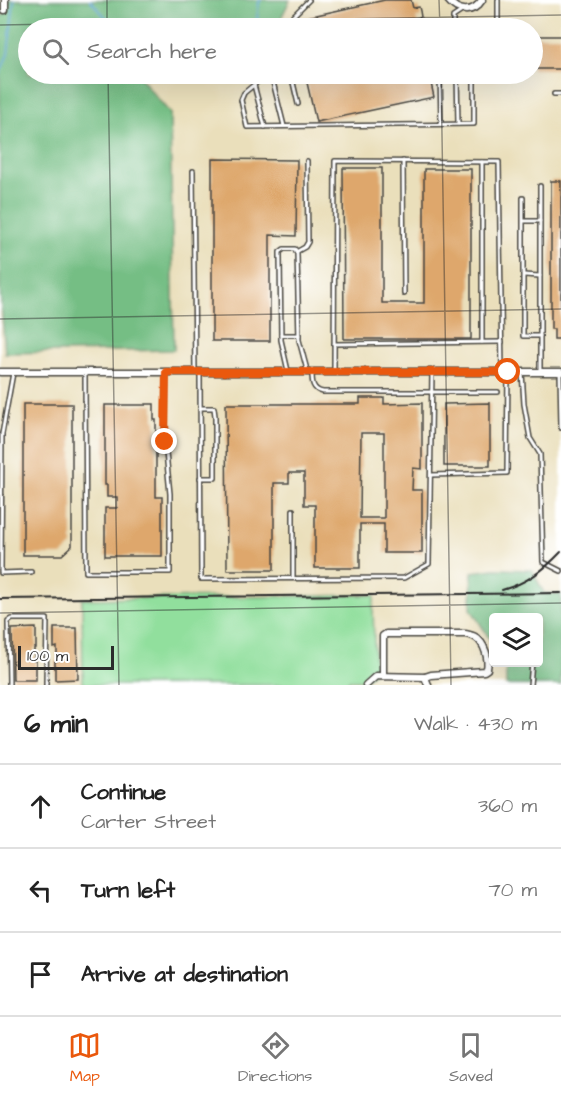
<!DOCTYPE html>
<html lang="en">
<head>
<meta charset="utf-8">
<style>
	body { margin:0; font-family:"Architects Daughter",sans-serif; background:#f6f6f6; color:#222 }
	.controls { position:absolute; right:18px; bottom:18px; display:grid; overflow:hidden; border-radius:6px; box-shadow:0 6px 24px #0002 }
	.controls button { width:54px; height:54px; display:grid; place-items:center; padding:0; border:0; border-bottom:2px solid #e0e0e0; background:#fff; color:#222; font:30px sans-serif }
	.scale { position:absolute; left:18px; bottom:15px; width:96px; box-sizing:border-box; padding-left:6px; border:3px solid #2b2b2b; border-top:0; font-size:16px; line-height:21px; white-space:nowrap; color:#2b2b2b; -webkit-text-stroke:4px #fff; paint-order:stroke }
	.stop { position:absolute; width:18px; height:18px; margin:-14px; border:4px solid #ea580c; border-radius:50%; background:#fff }
	.stop.end { background:#ea580c; border-color:#fff; box-shadow:0 2px 6px #0008 }
	.list { margin:0; padding:0; list-style:none }
	h2 { display:flex; justify-content:space-between; align-items:center; height:78px; margin:0; padding:0 24px; font-size:26px }
	h2 small { font-size:20px; font-weight:400; color:#767676 }
	.list li { display:grid; grid-template-columns:39px 1fr auto; gap:18px; align-items:center; box-sizing:border-box; height:84px; padding:0 24px; border-top:2px solid #e0e0e0 }
	.list b { display:block; font-size:22px; white-space:nowrap }
	.list p { margin:0; font-size:20px; white-space:nowrap; color:#767676 }
	.list em { font-size:20px; font-style:normal; color:#767676 }
	.icon { flex:none; width:33px; height:33px; fill:none; stroke:currentColor; stroke-width:2; stroke-linecap:round; stroke-linejoin:round }
	.map { position:relative; flex:none; width:561px; height:685px; overflow:hidden }
	.search { position:absolute; background:#fff; box-shadow:0 6px 24px #0002; left:18px; right:18px; top:18px; height:66px; display:flex; align-items:center; gap:15px; box-sizing:border-box; padding:0 21px; border-radius:33px; color:#767676; font-size:22px }
	.sheet { height:330px; background:#fff }
	nav { display:flex; justify-content:space-around; align-items:center; box-sizing:border-box; height:84px; border-top:2px solid #e0e0e0; background:#fff; font-size:16px; color:#767676 }
	nav a { display:grid; justify-items:center; gap:3px }
	nav .on { color:#ea580c }
	.map>svg:first-child { display:block }
	.green { fill:#91df9d; stroke:#5e8564; stroke-width:1.5 }
	.forest { fill:#74be84; stroke:#507458; stroke-width:1.5 }
	.lines { fill:none; stroke-linecap:round; stroke-linejoin:round }
	.stream { stroke:#5ca3d2; stroke-width:2 }
	.building { fill:#dea76c; fill-rule:evenodd }
	.service-casing { stroke:#484641; stroke-width:6 }
	.minor-casing { stroke:#484641; stroke-width:9 }
	.service { stroke:#fff; stroke-width:3 }
	.minor { stroke:#fff; stroke-width:6 }
	.rail { stroke:#2b2b2b; stroke-width:2 }
	.route { stroke:#ea580c; stroke-width:8 }
	.ticks { fill:none; stroke:#2b2b2b; stroke-width:1.5; stroke-opacity:0.45 }
</style>
</head>
<body>
<div class="map">
<svg width="561" height="685" viewBox="0 0 561 685">
	<rect width="100%" height="100%" fill="#fff"/>
	<filter id="ink" filterUnits="userSpaceOnUse"><feTurbulence type="fractalNoise" baseFrequency=".0167" numOctaves="2"/><feDisplacementMap in="SourceGraphic" scale="12" xChannelSelector="R" yChannelSelector="G"/><feConvolveMatrix kernelMatrix="1 2 1 2 8 2 1 2 1" color-interpolation-filters="sRGB"/></filter>
	<filter id="wash" filterUnits="userSpaceOnUse"><feTurbulence type="fractalNoise" baseFrequency=".008" numOctaves="4" result="noise"/><feDisplacementMap in="SourceGraphic" scale="24" xChannelSelector="R" yChannelSelector="G"/><feGaussianBlur stdDeviation="1.35" result="paint"/><feColorMatrix in="noise" values="0 0 0 0 0 0 0 0 0 0 0 0 0 0 0 0 0 1.4 0 .05"/><feComposite in="paint" operator="in"/></filter>
	<g filter="url(#wash)">
		<rect width="100%" height="100%" fill="#eadfbb"/>
		<polygon class="green" points="375,595 373,607 375,672 365,680 349,680 348,685 91,685 83,684 82,599"/>
		<g class="forest">
			<polygon points="5,0 290,0 276,28 28,28 28,74 138,74 152,92 170,113 174,350 5,353 0,290 0,15 5,15"/>
			<polygon points="494,569 532,570 544,593 561,594 561,685 506,685 506,663 538,662 538,618 494,618 493,644 471,609 472,572"/>
		</g>
		<g class="lines">
			<g class="stream">
				<polyline points="90,0 112,24 162,21 204,28"/>
				<polyline points="256,28 259,2 261,0"/>
				<polyline points="0,73 8,54 14,0"/>
			</g>
		</g>
		<g id="blocks">
			<g class="building">
				<polygon points="385,0 411,0 413,8 419,7 420,11 421,17 416,18 419,28 295,28 293,21 294,20"/>
				<rect x="532" y="36" width="29" height="33"/>
				<polygon points="305,74 429,74 434,97 316,122"/>
				<polygon points="212,159 297,160 296,236 270,235 270,341 212,341"/>
				<polygon points="343,168 382,168 382,303 424,303 424,169 471,169 471,339 344,339"/>
				<polygon points="551,181 561,181 561,339 554,339 554,329 551,329"/>
				<path d="M360,398H384V404L422,403V469L413,468L412,490H422V553H384V524H360V568H315V505H304V473H289V483H274V570H227L226,404H360ZM361,433H384V518H360Z"/>
				<polygon points="490,403 490,466 444,466 444,404"/>
				<polygon points="23,404 72,404 72,546 62,555 23,555"/>
				<polygon points="146,404 154,404 154,420 156,420 156,497 162,497 162,556 105,556 105,508 117,508 117,497 107,497 107,485 105,485 105,405 146,405"/>
				<polygon points="36,628 36,648 34,648 34,661 36,661 36,680 13,680 12,629"/>
				<polygon points="54,628 77,628 78,679 55,680 55,661 57,661 57,647 54,648"/>
			</g>
		</g>
	</g>
	<g filter="url(#ink)">
		<use href="#blocks" fill-opacity="0" stroke="#484641" stroke-width="1.5"/>
		<g class="lines">
			<defs>
				<g id="service">
					<polyline points="498,0 498,28"/>
					<polyline points="284,28 288,21 309,0"/>
					<polyline points="453,28 453,17 462,11"/>
					<polyline points="267,74 244,93 241,100 247,127 474,124 474,74"/>
					<polyline points="271,74 284,126"/>
					<polyline points="291,74 298,104"/>
					<polyline points="440,74 441,124"/>
					<polyline points="457,74 458,124"/>
					<polyline points="254,85 265,127"/>
					<polyline points="554,94 561,94"/>
					<polyline points="403,161 404,294"/>
					<polyline points="193,171 195,372"/>
					<polyline points="540,186 540,371"/>
					<polyline points="523,198 523,336 540,336"/>
					<polyline points="524,221 540,221"/>
					<polyline points="296,252 305,247 308,242 307,161"/>
					<polyline points="524,275 540,276"/>
					<polyline points="281,335 299,335"/>
					<polyline points="482,342 482,162"/>
					<polyline points="334,344 502,342"/>
					<polyline points="288,371 281,340 280,256 280,252 284,249 295,249 297,253 299,340 307,370"/>
					<polyline points="200,372 201,579 404,578 429,564 432,372"/>
					<path d="M312,372C312,382 312,390 323,392H498"/>
					<polyline points="334,372 335,161 499,162 502,371"/>
					<polyline points="522,372 524,404 530,438 540,454 543,562 561,571"/>
					<polyline points="560,372 561,428"/>
					<polyline points="13,373 2,434 1,573 31,572"/>
					<polyline points="85,374 86,572 170,572 170,494 165,442 166,372"/>
					<polyline points="200,408 214,408 215,416 215,478 200,478"/>
					<polyline points="431,475 507,473 508,372"/>
					<polyline points="293,578 293,510"/>
					<polyline points="9,685 8,622 12,619 47,619 46,685"/>
					<polyline points="530,685 532,662"/>
				</g>
				<g id="minor">
					<polyline points="5,0 5,10"/>
					<path d="M448,0C458,13 473,14 482,0"/>
					<polyline points="0,372 561,372"/>
					<path d="M383,676V636L386,634H465C466,634 474,636 475,637C485,643 489,659 487,669L484,671L431,675L425,677"/>
					<polyline points="366,685 376,676 425,677 428,685"/>
				</g>
			</defs>
			<use href="#service" class="service-casing"/>
			<use href="#minor" class="minor-casing"/>
			<use href="#service" class="service"/>
			<use href="#minor" class="minor"/>
			<g class="rail">
				<path d="M502,590C527,583 544,570 561,552"/>
				<polyline points="0,599 561,593"/>
			</g>
		</g>
	</g>
	<g class="lines" filter="url(#ink)">
		<polyline class="route" points="165,442 166,372 508,372"/>
	</g>
	<path class="ticks" d="M107,0V28M439,0L440,28M0,25L561,15M108,74L119,685M441,74L451,685M0,319L561,309M0,613L561,603"/>
</svg>
<div class="controls">
<button><svg class="icon" aria-label="layers" viewBox="0 0 24 24"><path d="M12 4l9 5-9 5-9-5zM3 14l9 5 9-5"/></svg></button>
</div>
<div class="scale">100 m</div>
<div class="stop" style="left:508px;top:372px"></div>
<div class="stop end" style="left:165px;top:442px"></div>
<div class="search"><svg class="icon" aria-label="search" viewBox="0 0 24 24"><circle cx="10" cy="10" r="6"/><path d="M15 15l6 6"/></svg>Search here</div>
</div>
<section class="sheet">
<h2>6 min<small>Walk · 430 m</small></h2>
<ul class="list">
<li><svg class="icon" aria-label="ahead" viewBox="0 0 24 24"><path d="M12 20V5M6 11l6-6 6 6"/></svg><div><b>Continue</b><p>Carter Street</p></div><em>360 m</em></li>
<li><svg class="icon" aria-label="left" viewBox="0 0 24 24"><path d="M17 20v-9H6M10 6l-5 5 5 5"/></svg><div><b>Turn left</b></div><em>70 m</em></li>
<li><svg class="icon" aria-label="arrive" viewBox="0 0 24 24"><path d="M6 21V4h12l-3 4 3 4H6"/></svg><div><b>Arrive at destination</b></div></li>
</ul>
</section>
<nav>
<a class="on"><svg class="icon" aria-label="map" viewBox="0 0 24 24"><path d="M3 6l6-2 6 2 6-2v14l-6 2-6-2-6 2zM9 4v14M15 6v14"/></svg>Map</a>
<a><svg class="icon" aria-label="directions" viewBox="0 0 24 24"><path d="M12 3l9 9-9 9-9-9zM9 14v-3h6M13 9l2 2-2 2"/></svg>Directions</a>
<a><svg class="icon" aria-label="saved" viewBox="0 0 24 24"><path d="M7 4h10v16l-5-4-5 4z"/></svg>Saved</a>
</nav>
</body>
</html>
